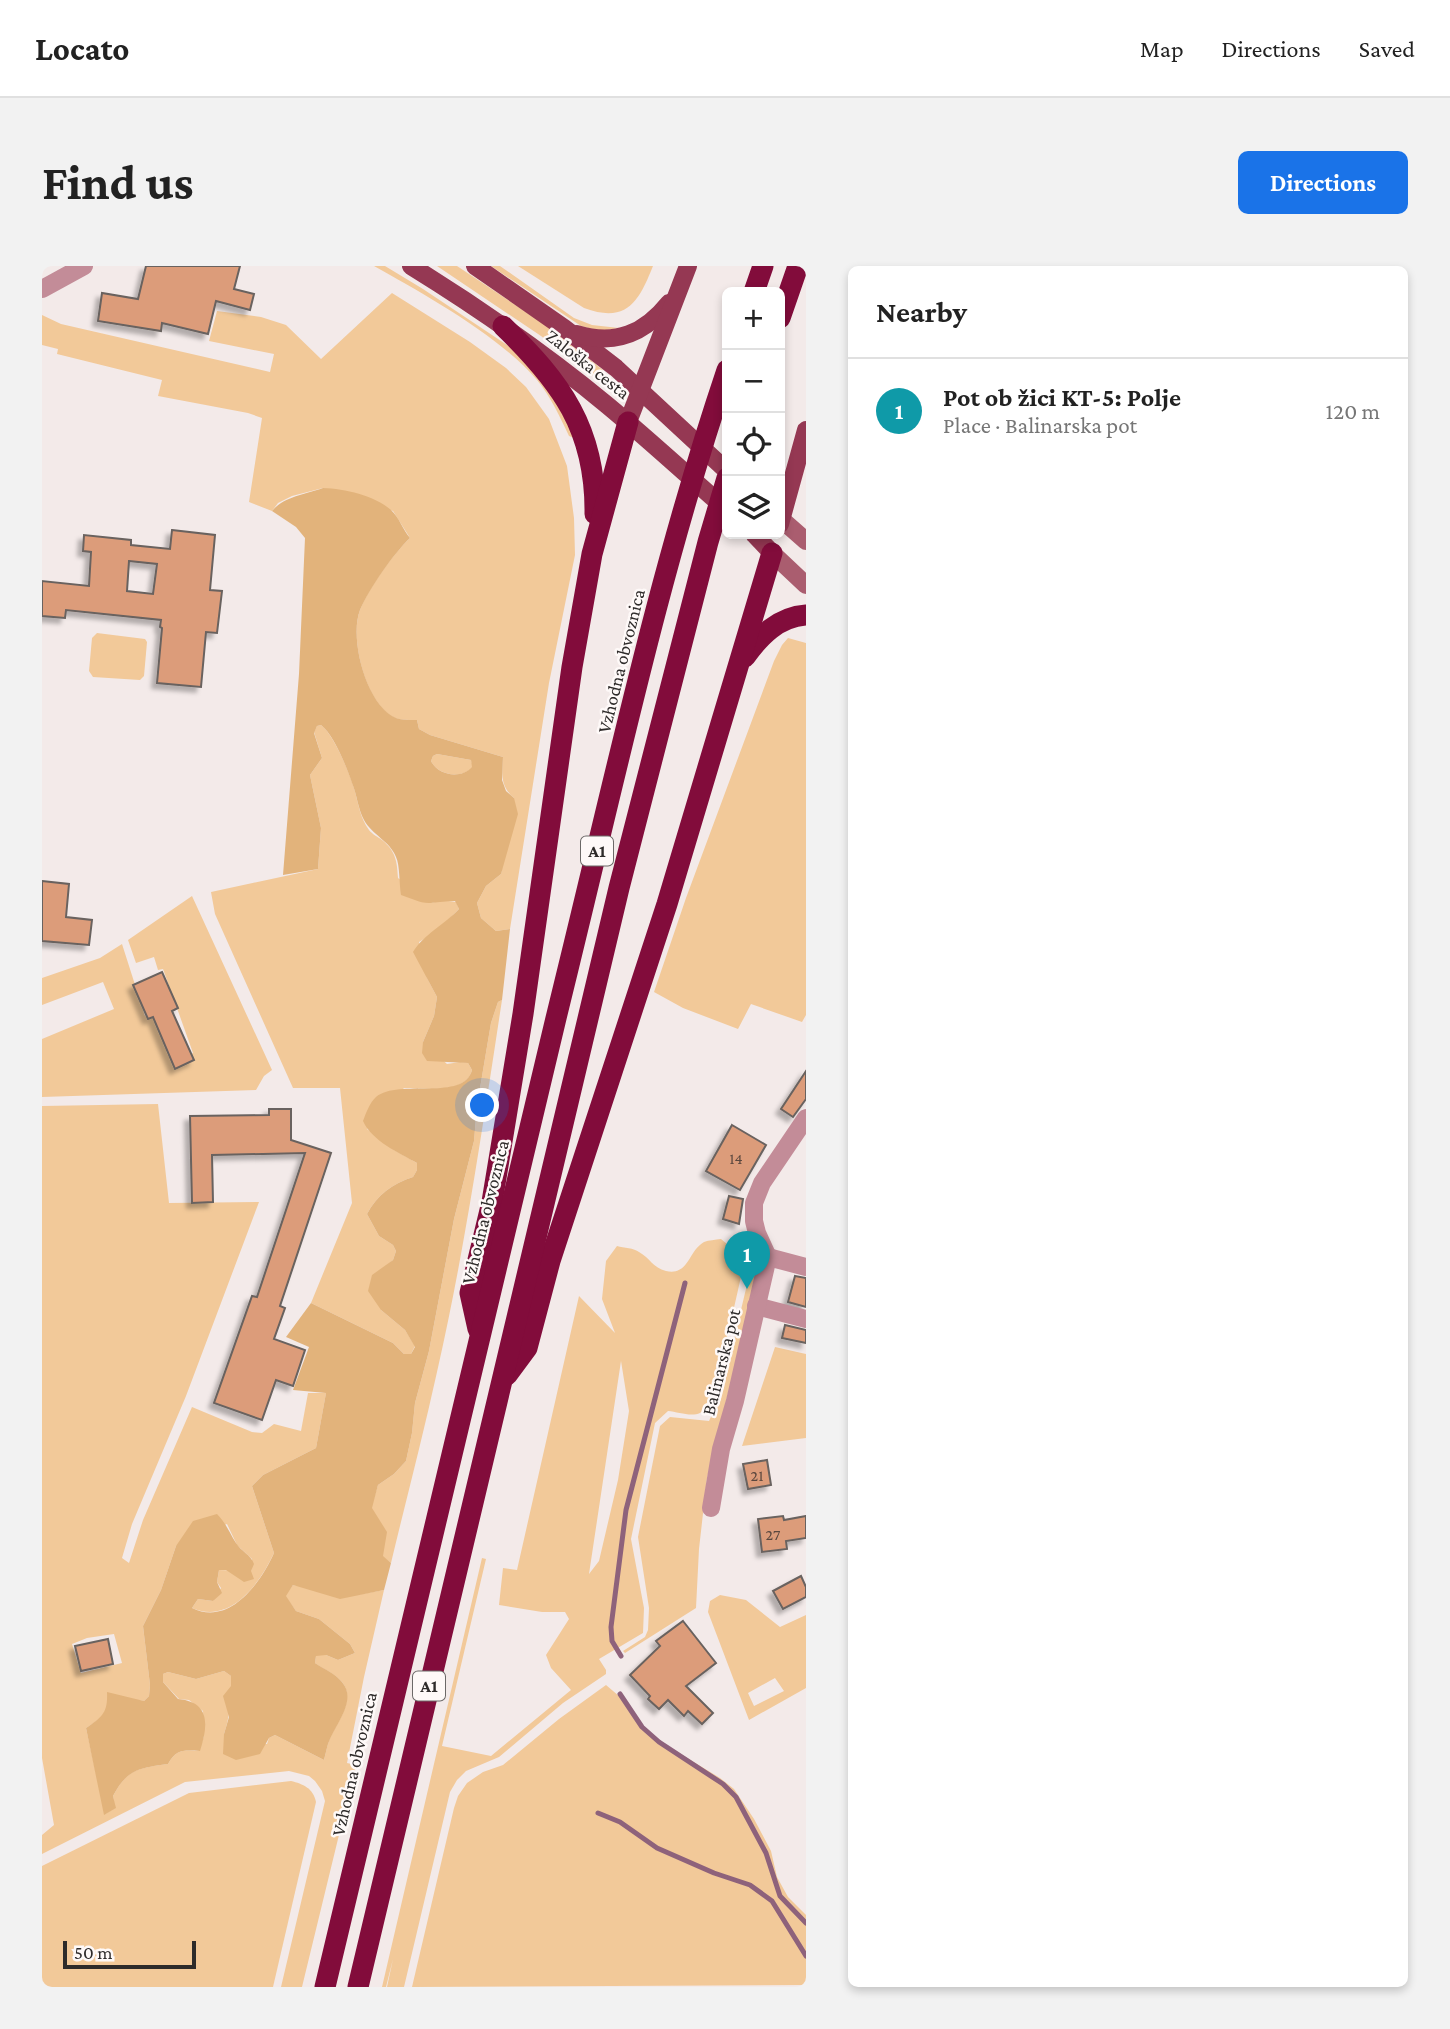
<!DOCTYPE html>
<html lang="en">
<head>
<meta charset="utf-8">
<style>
	body { margin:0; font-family:"Crimson Pro",serif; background:#f2f2f2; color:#222 }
	.controls { position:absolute; right:21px; top:21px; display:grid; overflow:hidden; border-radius:10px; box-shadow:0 4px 10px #0003 }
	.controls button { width:63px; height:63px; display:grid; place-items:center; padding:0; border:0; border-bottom:2px solid #e0e0e0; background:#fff; color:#222; font:35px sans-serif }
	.scale { position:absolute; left:21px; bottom:18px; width:133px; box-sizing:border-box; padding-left:7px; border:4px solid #2e2b2a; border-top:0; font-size:19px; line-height:24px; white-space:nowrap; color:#2e2b2a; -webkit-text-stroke:5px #fef9f8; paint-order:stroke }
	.you { position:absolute; left:441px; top:840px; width:24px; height:24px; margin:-18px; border:5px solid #fff; border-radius:50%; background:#1a73e8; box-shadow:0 0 0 10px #1a73e833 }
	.badge { display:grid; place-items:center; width:46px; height:46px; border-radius:50%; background:#1a73e8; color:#fff; font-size:23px; font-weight:700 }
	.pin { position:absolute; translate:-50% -58px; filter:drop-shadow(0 2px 4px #0008) }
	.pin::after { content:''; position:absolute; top:37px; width:24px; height:21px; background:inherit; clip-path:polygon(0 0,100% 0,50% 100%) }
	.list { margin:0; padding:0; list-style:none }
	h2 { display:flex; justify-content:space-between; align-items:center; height:91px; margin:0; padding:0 28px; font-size:30px }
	h2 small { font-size:23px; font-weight:400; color:#767676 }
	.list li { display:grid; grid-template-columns:46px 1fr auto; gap:21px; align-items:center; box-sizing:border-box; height:105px; padding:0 28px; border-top:2px solid #e0e0e0 }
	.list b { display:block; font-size:26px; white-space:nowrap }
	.list p { margin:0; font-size:23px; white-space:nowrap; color:#767676 }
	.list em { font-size:23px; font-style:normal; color:#767676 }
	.icon { flex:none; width:38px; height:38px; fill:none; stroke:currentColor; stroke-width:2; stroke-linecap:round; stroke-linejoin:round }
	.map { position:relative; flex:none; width:764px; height:1721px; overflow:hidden; border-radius:10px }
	header { display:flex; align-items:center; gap:42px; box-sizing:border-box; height:98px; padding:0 35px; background:#fff; border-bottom:2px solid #e0e0e0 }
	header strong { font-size:33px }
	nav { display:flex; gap:38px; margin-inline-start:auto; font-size:24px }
	.intro { display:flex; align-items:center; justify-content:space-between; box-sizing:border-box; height:168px; padding:0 42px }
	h1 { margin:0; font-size:49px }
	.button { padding:18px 32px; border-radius:10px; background:#1a73e8; color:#fff; font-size:24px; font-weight:700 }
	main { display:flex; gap:42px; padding:0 42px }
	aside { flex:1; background:#fff; border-radius:10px; box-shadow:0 4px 10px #0003 }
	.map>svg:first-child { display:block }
	.green { fill:#f2c999; fill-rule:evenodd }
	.forest { fill:#e2b37b; fill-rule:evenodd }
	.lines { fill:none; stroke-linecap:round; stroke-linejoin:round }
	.stream { stroke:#8e627b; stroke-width:5 }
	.building { fill:#dc9c7a; stroke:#69625f; stroke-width:2; fill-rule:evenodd; filter:url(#shadow) }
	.minor { stroke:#c38c98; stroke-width:18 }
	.secondary { stroke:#aa5d6f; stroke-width:18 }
	.primary { stroke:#953853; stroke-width:18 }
	.motorway { stroke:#820c3b; stroke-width:21 }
	.labels { text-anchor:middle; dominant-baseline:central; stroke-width:5; stroke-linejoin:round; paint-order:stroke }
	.number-label { font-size:16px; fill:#5a473e }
	.shield { fill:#fef9f8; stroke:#6c6968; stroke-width:2 }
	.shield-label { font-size:18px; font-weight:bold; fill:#2e2b2a }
	.street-label { font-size:19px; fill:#2e2b2a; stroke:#fef9f8 }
</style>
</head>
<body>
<header>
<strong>Locato</strong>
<nav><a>Map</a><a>Directions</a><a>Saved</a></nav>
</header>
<div class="intro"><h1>Find us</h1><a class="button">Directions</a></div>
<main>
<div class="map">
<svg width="764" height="1721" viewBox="0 0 764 1721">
	<defs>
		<filter id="shadow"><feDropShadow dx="-5" dy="5" stdDeviation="2" flood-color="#0004"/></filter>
	</defs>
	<rect width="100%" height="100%" fill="#f3eae9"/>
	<g class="green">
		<path d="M332,0H343L381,23L468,81L508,122L532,172L527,170C518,151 509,131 495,114C459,71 382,28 332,0Z"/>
		<polygon points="395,0 415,0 505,60 561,104 558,115 499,70"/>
		<polygon points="449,0 458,0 532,52 550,59 577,62 558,65 539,60"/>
		<path d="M476,0H611C597,35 585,58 542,42Z"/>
		<path d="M350,27L428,76L464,102L484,121L507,153L525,200L532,252L533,289L507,417L468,663L454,665L439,652L435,637L444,620L459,608L472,532C458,520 460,508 461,491L388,469L377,463L375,454C369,454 359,454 353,452C324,439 307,372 318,344C326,323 352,287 368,272L351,245L281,222L250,230L236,237L230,245L207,236L220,152L206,147L116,130L120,114L15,88L16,83L0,79V49L19,58L228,106L232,88L167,75L175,45L219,51L244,59L279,93Z"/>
		<polygon points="55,367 103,373 105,376 102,410 98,414 51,411 47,405 50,372"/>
		<polygon points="746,372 764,377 764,749 760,756 709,738 696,763 641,742 612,726 644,632 732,395 740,379"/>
		<path d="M279,459C292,469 307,506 312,522C316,536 318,552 327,564C330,568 336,571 340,574C354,585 355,596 356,612L390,637L399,634L414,636L417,643L395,665L377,676L385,712L395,731L392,750L381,776L405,798L418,796L426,797L430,804C424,829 382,822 362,822L325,863L352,884L375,897V904L371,911C350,918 335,929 325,948L337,970L351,979L354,985L351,994L343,1001L339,1044L363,1064L373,1080L369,1088H362L351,1077L269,1037L310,937L298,822H251L173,648L169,626L276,603L279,562L268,509L280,492L272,466L275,460Z"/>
		<path d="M395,488L429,494L431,501C420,513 396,510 389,495L391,490Z"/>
		<polygon points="150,630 230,804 222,810 214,824 0,831 0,773 72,743 61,716 0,739 0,712 58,692 80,678 103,750 113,747 133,796 151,787 121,703 116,704 112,691 94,697 86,674"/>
		<path d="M460,734C441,858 423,983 395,1106C381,1170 364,1234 349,1297L341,1291L335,1252L329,1242L336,1219L352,1208L364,1195L370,1167L373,1137L387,1085L412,953L432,875L435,840L449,757L456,736Z"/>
		<path d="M116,838L127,937L217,936L144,1130L90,1258L80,1292L87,1297L101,1254L150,1141L210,1166L220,1167L232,1158L259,1165L266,1127H284L274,1182L221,1209L210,1220L232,1287C218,1317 189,1359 150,1342L156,1333L171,1335L179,1322L175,1316L177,1304L209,1305L210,1293L195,1279L185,1258L134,1280L119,1324L101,1360L108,1419L107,1430L102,1435L95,1434L66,1440L59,1452L44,1462L63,1548L73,1542L71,1530C85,1503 97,1502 126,1498C134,1483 142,1484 157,1485L162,1470L161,1445L147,1434L137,1433L121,1416V1408L126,1406L154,1413L182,1405L189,1410C190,1429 188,1450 182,1468L225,1478L227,1472L233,1469L282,1494C284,1487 285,1479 288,1472C295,1457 314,1433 300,1416C294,1408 281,1403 273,1397L274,1389H284L296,1394L313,1387L308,1378L277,1353L254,1345L243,1330L251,1319L314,1329L342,1324L322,1411L305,1497L314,1499L260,1721H239L283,1535L280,1525L273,1515L267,1510L247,1505L143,1516L0,1588V1569L12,1559L0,1492V840ZM72,1368L80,1397L39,1407L30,1378L45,1372Z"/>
		<path d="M698,966L708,969C702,994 674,1139 658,1147C649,1151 636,1146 626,1145L613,1157L589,1273L602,1342L601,1367L557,1393L564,1404V1408L521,1437L457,1491L424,1505L415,1514L408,1526L362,1721H345L351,1693L344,1721H340L440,1292L444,1293L400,1480L449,1490L529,1424L509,1402L504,1389L527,1353L523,1346H500L457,1339L461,1302L475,1304L537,1030L573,1067L560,1033L564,995L575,980C582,982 592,982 597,986C608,992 611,1002 624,1005C647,1010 646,985 662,976C667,974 673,974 679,973L691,983ZM579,1095L587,1145L576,1214L557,1295L547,1308Z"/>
		<polygon points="713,985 717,1002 665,1212 657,1283 654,1342 583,1387 581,1385 603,1371 606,1364 607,1342 596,1271 618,1160 628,1151 667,1155 678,1132"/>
		<polygon points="733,1081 764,1088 764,1172 700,1180"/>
		<path d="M678,1329L704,1334L738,1361L764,1349V1422L707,1454L666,1346L668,1335ZM733,1412L742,1425L712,1440L706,1427Z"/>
		<polygon points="564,1419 584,1436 597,1458 619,1476 678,1512 692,1523 712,1553 729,1585 735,1611 746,1631 764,1649 764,1719 370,1721 412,1542 416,1530 425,1517 441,1506 461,1499 517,1453"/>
		<path d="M249,1515C261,1518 271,1522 274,1536L231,1721H0V1600L147,1527Z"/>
	</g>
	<path class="forest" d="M281,222C303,223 332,229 349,244C357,251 361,264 368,272C352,287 327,323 318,344C307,372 324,439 354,452C360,454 369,454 375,454L377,463L388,469L461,491L460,514L464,525L472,532L476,548L459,608L444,620L435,637L439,652L454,665L468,663L460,734L456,736L449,757L435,840L432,875L412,953L387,1085L373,1137L370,1167L364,1195L352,1208L336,1219L330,1242L345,1266L341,1290L349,1297L342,1324L298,1333L251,1319L244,1330L254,1345L277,1353L308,1378L313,1387L296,1394L284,1389L274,1390L273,1397C282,1403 294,1408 300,1416C315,1433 295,1457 288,1473C285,1479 284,1487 282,1494L233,1469L227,1472L218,1488L194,1494L181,1488L182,1468L187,1451L181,1430L189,1420V1410L182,1405L154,1413L126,1406L121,1408V1416L136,1433C169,1436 166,1460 158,1485C142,1484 134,1483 126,1498C98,1502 85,1503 71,1530L74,1542L62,1549L44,1462C60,1451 66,1447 65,1426L102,1435L107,1430L108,1419L101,1360L119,1324L134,1280L151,1255L175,1248C184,1257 187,1266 194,1277C199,1285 209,1289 212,1298L209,1305L212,1313L202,1316L184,1304H177L175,1316L180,1327L171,1335L156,1333L150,1342C188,1361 219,1316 232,1287L210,1220L221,1209L274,1182L284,1127L251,1124L267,1081L244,1071L269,1037L351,1077L362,1088H369L373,1081L363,1064L339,1044L326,1025L330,1009L351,994L354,985L351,979L337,970L325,948C335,929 350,918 371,911L375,904V897C357,887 330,875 321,855C324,847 328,836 334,831C357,812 422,836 430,804L426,797L385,795L380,787L381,776L392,750L395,731L371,686C381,669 403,658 417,643L413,635C404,635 398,636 389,637C379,638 369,632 359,629C357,618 358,599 354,591C348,575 330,569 322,554C316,543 315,529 310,517C305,502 292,469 279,459L275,460L272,467L280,492L268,509L279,562L276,603L241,609L257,408L263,272L254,261L230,245C243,230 262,229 281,222ZM395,488L429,494L430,501C420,513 396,510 389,495L391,490Z"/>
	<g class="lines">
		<g class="stream">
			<polyline points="579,1390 570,1375 569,1361 584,1244 643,1017"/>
			<polyline points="578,1428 600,1461 617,1476 681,1518 694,1531 724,1587 738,1630 764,1657"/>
			<polyline points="556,1547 578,1556 615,1582 672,1607 708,1619 730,1635 764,1690"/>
		</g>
	</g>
	<g class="building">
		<polygon points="104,0 198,0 192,23 212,28 208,44 174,35 166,68 120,57 119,65 56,55 60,27 96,33"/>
		<path d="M130,264L173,269L168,324L180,325L175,367L164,366L159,421L115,417L120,362L118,361L119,354L24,344L23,352L0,350V315L47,320L49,286L41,285L42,269L89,274V279L128,283ZM87,295L115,298L111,328L85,325Z"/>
		<polygon points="0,615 27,618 24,651 50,654 47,679 0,675"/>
		<polygon points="120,706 136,742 130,745 152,794 133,803 111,751 106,753 91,719"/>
		<polygon points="764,805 764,833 751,851 739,843"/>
		<polygon points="227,843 249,843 249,874 289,887 238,1040 243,1042 232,1073 263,1084 251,1120 234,1114 220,1154 172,1137 210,1030 215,1031 263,887 170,889 171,936 150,937 148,850 227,849"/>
		<polygon points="690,859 724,879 698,924 664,905"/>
		<polygon points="687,930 701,933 697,958 681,953"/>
		<polygon points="753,1010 764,1012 764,1041 746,1036"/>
		<polygon points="743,1059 764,1064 764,1077 740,1072"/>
		<polygon points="725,1194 729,1219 706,1223 701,1198"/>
		<polygon points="741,1250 742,1254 764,1250 764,1272 744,1275 745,1283 720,1286 716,1253"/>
		<polygon points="759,1310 764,1321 764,1331 741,1343 731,1325"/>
		<polygon points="641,1355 674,1397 644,1420 671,1447 660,1458 646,1445 642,1450 626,1434 617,1443 606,1433 608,1430 588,1409 618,1380 614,1375"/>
		<polygon points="66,1373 71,1398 39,1405 33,1380"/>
	</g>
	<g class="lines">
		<g class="minor">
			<polyline points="0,23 42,0"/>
			<polyline points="726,991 764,1001"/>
			<polyline points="714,1040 764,1053"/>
			<polyline points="669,1242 679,1183 693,1135 726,991 715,967 712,955 712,937 720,917 764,852"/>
		</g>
		<g class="secondary">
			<polyline points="739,253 764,275"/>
			<polyline points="730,287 764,319"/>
		</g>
		<g class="primary">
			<path d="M369,0C437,42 503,88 565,139C606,173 645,209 685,244"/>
			<polyline points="433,0 522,62 574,102 685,205"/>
			<path d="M535,68C574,80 603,67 627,37"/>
			<polyline points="586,156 646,0"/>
			<polyline points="738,258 764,164"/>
			<polyline points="712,268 730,287"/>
		</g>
		<g class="motorway">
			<polyline points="712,26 721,0"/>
			<polyline points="738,52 756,0"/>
			<path d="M461,60C519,116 554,163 553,248"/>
			<path d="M703,391C718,370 736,351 764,349"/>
			<polyline points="436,1063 428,1027 450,936 481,748 530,401 550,288 586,156"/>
			<polyline points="465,1109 485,1082 508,995 625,638 730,287"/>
			<path d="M283,1721C364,1382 443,1042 526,703C575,503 619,299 685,104"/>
			<polyline points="316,1721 577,622 666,276 685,212"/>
		</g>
	</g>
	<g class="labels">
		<g class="number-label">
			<text x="694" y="892">14</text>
			<text x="715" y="1209">21</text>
			<text x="731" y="1268">27</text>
		</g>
		<g class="shield">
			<rect x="539" y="570.5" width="32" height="29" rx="5"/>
			<rect x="371" y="1405.5" width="32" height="29" rx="5"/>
		</g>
		<g class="shield-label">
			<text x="555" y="585">A1</text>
			<text x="387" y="1420">A1</text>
		</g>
		<g class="street-label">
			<text transform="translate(546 98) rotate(38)">Zaloška cesta</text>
			<text transform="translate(579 395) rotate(-76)">Vzhodna obvoznica</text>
			<text transform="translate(443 946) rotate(-76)">Vzhodna obvoznica</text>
			<text transform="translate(679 1096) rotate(-76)">Balinarska pot</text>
			<text transform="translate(312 1498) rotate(-77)">Vzhodna obvoznica</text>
		</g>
	</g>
</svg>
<div class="controls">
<button>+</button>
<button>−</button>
<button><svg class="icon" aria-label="locate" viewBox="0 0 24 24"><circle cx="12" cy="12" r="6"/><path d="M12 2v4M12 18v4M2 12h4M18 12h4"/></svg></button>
<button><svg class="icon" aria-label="layers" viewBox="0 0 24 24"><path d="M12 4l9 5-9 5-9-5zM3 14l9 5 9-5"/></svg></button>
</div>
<div class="scale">50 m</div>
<div class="you"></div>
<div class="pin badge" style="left:705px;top:1023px;background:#0f9aa8">1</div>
</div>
<aside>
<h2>Nearby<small></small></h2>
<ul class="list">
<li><span class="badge" style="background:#0f9aa8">1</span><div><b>Pot ob žici KT-5: Polje</b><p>Place · Balinarska pot</p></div><em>120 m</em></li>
</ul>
</aside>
</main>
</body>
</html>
